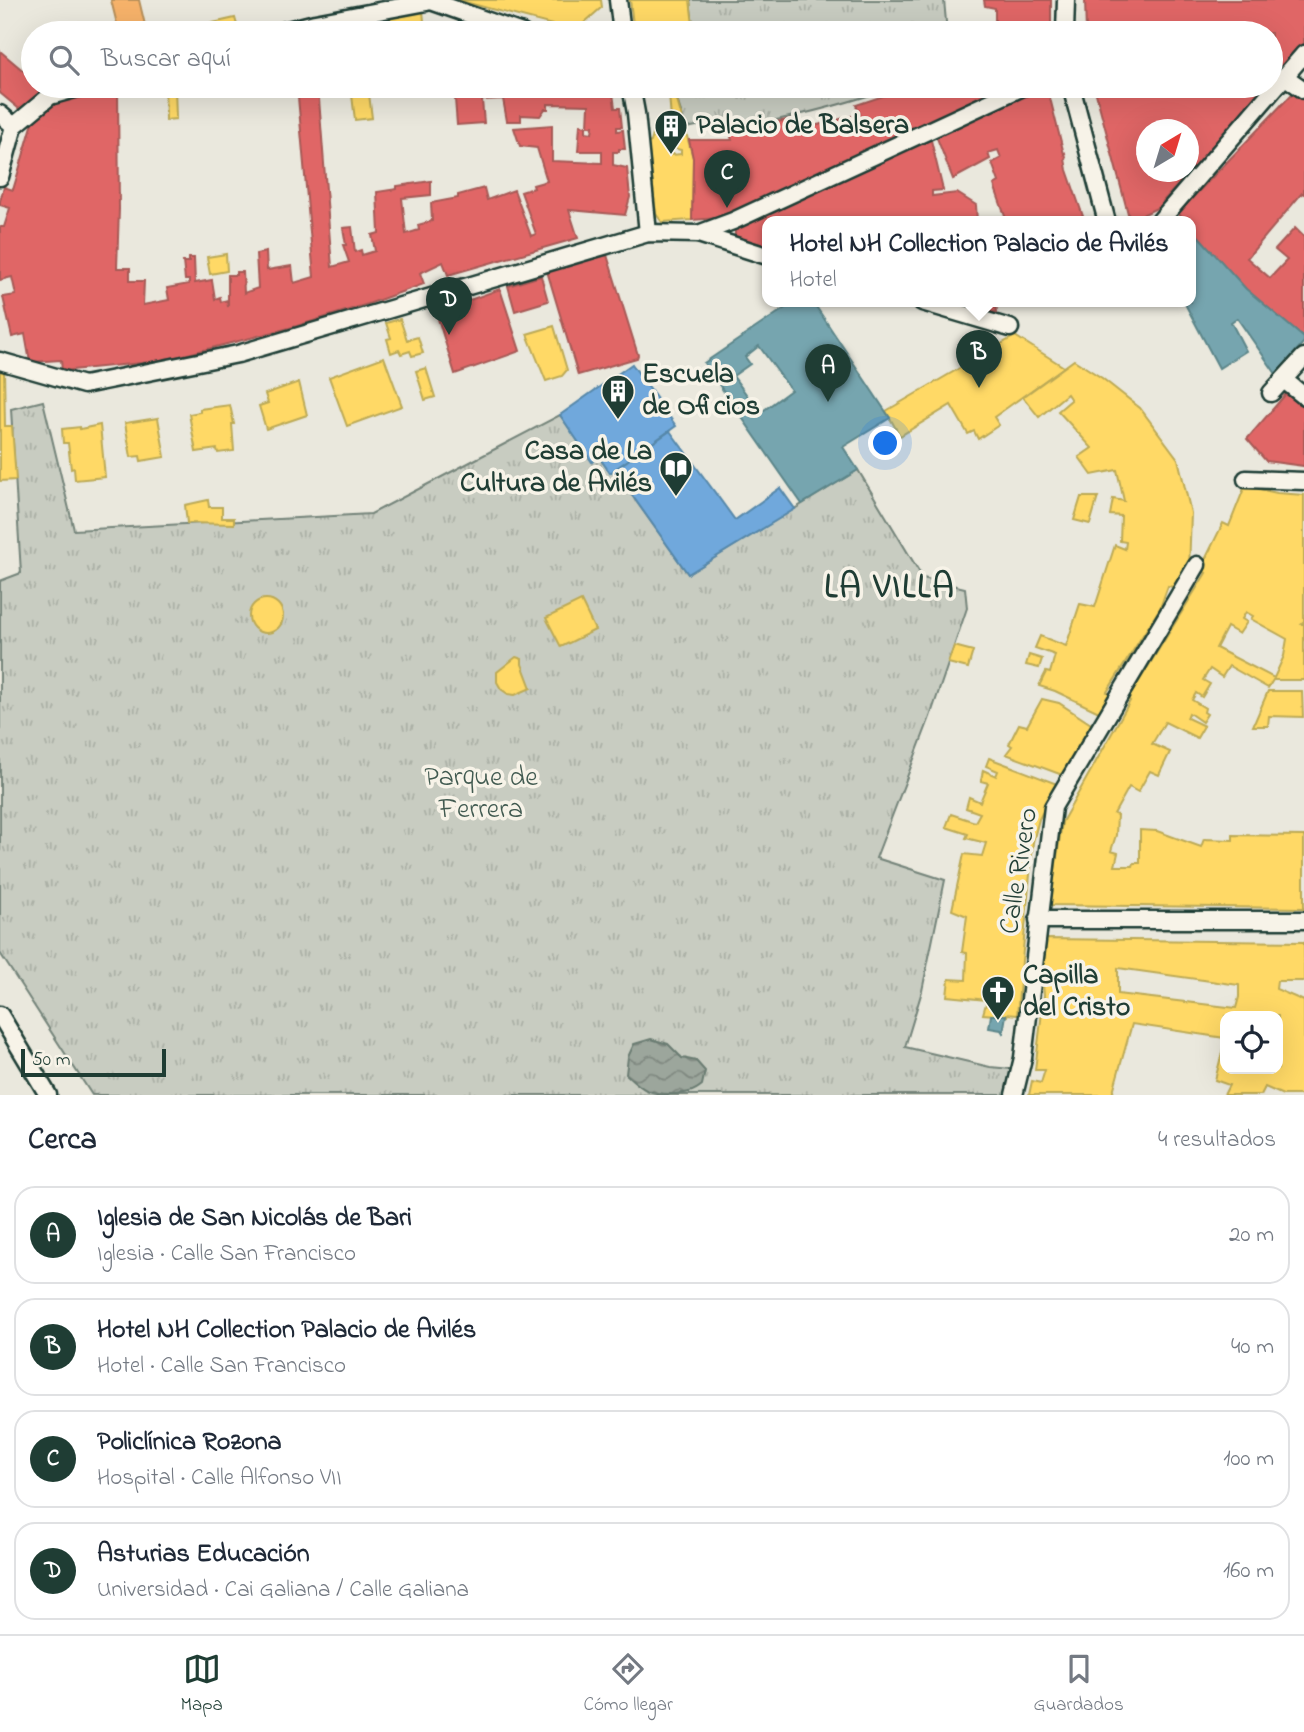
<!DOCTYPE html>
<html lang="es">
<head>
<meta charset="utf-8">
<style>
	body { margin:0; font-family:"Indie Flower",sans-serif; background:#f2f2f3; color:#1f2937 }
	.controls { position:absolute; right:21px; bottom:21px; display:grid; overflow:hidden; border-radius:14px; box-shadow:0 7px 28px #0002 }
	.controls button { width:63px; height:63px; display:grid; place-items:center; padding:0; border:0; border-bottom:2px solid #e0e1e3; background:#fff; color:#1f2937; font:35px sans-serif }
	.compass { position:absolute; left:1136px; top:119px; width:63px; height:63px; border-radius:50%; background:#fff; box-shadow:0 7px 28px #0002; rotate:38deg }
	.scale { position:absolute; left:21px; bottom:18px; width:145px; box-sizing:border-box; padding-left:7px; border:4px solid #1f3d34; border-top:0; font-size:19px; line-height:24px; white-space:nowrap; color:#1f3d34; -webkit-text-stroke:5px #f7f3e8; paint-order:stroke }
	.you { position:absolute; left:886px; top:444px; width:24px; height:24px; margin:-18px; border:5px solid #fff; border-radius:50%; background:#1a73e8; box-shadow:0 0 0 10px #1a73e833 }
	.badge { display:grid; place-items:center; width:46px; height:46px; border-radius:50%; background:#1f3d34; color:#fff; font-size:23px; font-weight:700 }
	.pin { position:absolute; translate:-50% -58px; filter:drop-shadow(0 2px 4px #0008) }
	.pin::after { content:''; position:absolute; top:37px; width:24px; height:21px; background:inherit; clip-path:polygon(0 0,100% 0,50% 100%) }
	.popup { position:absolute; left:762px; top:216px; width:434px; height:91px; box-sizing:border-box; display:grid; place-content:center; border-radius:14px; background:#fff; filter:drop-shadow(0 2px 5px #0005); font-size:23px; white-space:nowrap; color:#747a83 }
	.popup b { font-size:26px; color:#1f2937 }
	.popup::after { content:''; position:absolute; left:50%; top:100%; margin-left:-14px; border:14px solid transparent; border-top-color:#fff }
	.list { margin:0; padding:0; list-style:none }
	h2 { display:flex; justify-content:space-between; align-items:center; height:91px; margin:0; padding:0 28px; font-size:30px }
	h2 small { font-size:23px; font-weight:400; color:#747a83 }
	.list li { display:grid; grid-template-columns:46px 1fr auto; gap:21px; align-items:center; box-sizing:border-box; height:98px; margin:0 14px 14px; padding:0 14px; border:2px solid #e0e1e3; border-radius:21px }
	.list b { display:block; font-size:26px; white-space:nowrap }
	.list p { margin:0; font-size:23px; white-space:nowrap; color:#747a83 }
	.list em { font-size:23px; font-style:normal; color:#747a83 }
	.icon { flex:none; width:38px; height:38px; fill:none; stroke:currentColor; stroke-width:2; stroke-linecap:round; stroke-linejoin:round }
	.map { position:relative; flex:none; width:1304px; height:1095px; overflow:hidden }
	.search { position:absolute; background:#fff; box-shadow:0 7px 28px #0002; left:21px; right:21px; top:21px; height:77px; display:flex; align-items:center; gap:18px; box-sizing:border-box; padding:0 24px; border-radius:38px; color:#747a83; font-size:26px }
	.sheet { height:539px; background:#fff }
	nav { display:flex; justify-content:space-around; align-items:center; box-sizing:border-box; height:98px; border-top:2px solid #e0e1e3; background:#fff; font-size:19px; color:#747a83 }
	nav a { display:grid; justify-items:center; gap:4px }
	nav .on { color:#1f3d34 }
	.map>svg:first-child { display:block }
	.park { fill:url(#park-tufts); stroke:#74847a; stroke-width:2 }
	.water { fill:url(#water-waves); stroke:#6a7c72; stroke-width:2 }
	.homes { fill:#ffd966; stroke:#bcaa57; stroke-width:2; fill-rule:evenodd }
	.shops { fill:#e06666; stroke:#a65a57; stroke-width:2; fill-rule:evenodd }
	.schools { fill:#6fa8dc; stroke:#5788aa; stroke-width:2 }
	.health { fill:#f6b26b; stroke:#b68f5a; stroke-width:2 }
	.public { fill:#76a5af; stroke:#5c868a; stroke-width:2; fill-rule:evenodd }
	.lines { fill:none; stroke-linecap:round; stroke-linejoin:round }
	.street-casing { stroke:#1f3d34; stroke-width:21 }
	.street { stroke:#f7f3e8; stroke-width:16 }
	.labels { text-anchor:middle; dominant-baseline:central; stroke-width:7; stroke-linejoin:round; paint-order:stroke }
	.poi-label { font-size:28px; font-weight:bold; fill:#1f3d34; stroke:#f7f3e8; text-anchor:start }
	.park-label { font-size:28px; fill:#415a50; stroke:#f7f3e8 }
	.street-label { font-size:28px; fill:#1f3d34; stroke:#f7f3e8 }
	.district-label { font-size:35px; font-weight:bold; letter-spacing:2px; fill:#1f3d34; stroke:#f7f3e8 }
</style>
</head>
<body>
<div class="map">
<svg width="1304" height="1095" viewBox="0 0 1304 1095">
	<defs>
		<pattern id="park-tufts" width="24" height="20" patternUnits="userSpaceOnUse" patternTransform="scale(1.75)"><rect width="24" height="20" fill="#c8ccc1"/><path d="M3 7l-1-3M5 7V3M7 7l1-3M15 17l-1-3M17 17v-4M19 17l1-3" fill="none" stroke="#abb0a6"/></pattern>
		<pattern id="water-waves" width="16" height="10" patternUnits="userSpaceOnUse" patternTransform="scale(1.75)"><rect width="16" height="10" fill="#9ca69c"/><path d="M0 5q4-4 8 0t8 0" fill="none" stroke="#7f8880"/></pattern>
	</defs>
	<rect width="100%" height="100%" fill="#eae8dd"/>
	<filter id="ink" filterUnits="userSpaceOnUse"><feTurbulence type="fractalNoise" baseFrequency=".0143" numOctaves="2"/><feDisplacementMap in="SourceGraphic" scale="14" xChannelSelector="R" yChannelSelector="G"/><feConvolveMatrix kernelMatrix="1 2 1 2 8 2 1 2 1" color-interpolation-filters="sRGB"/></filter>
	<g filter="url(#ink)">
		<g class="park">
			<polygon points="690,0 944,0 947,33 694,33"/>
			<path d="M678,86H897C844,105 790,118 734,129L731,122L722,121L686,128L675,93Z"/>
			<polygon points="43,401 74,530 371,514 560,415 592,461 599,457 610,472 614,470 688,574 858,470 923,578 965,588 967,608 930,717 876,858 945,880 922,991 905,1047 990,1067 1011,1069 1005,1095 92,1095 0,953 0,581 21,573 11,409"/>
		</g>
		<path class="water" d="M651,1039L668,1044L682,1058L696,1061L705,1071L702,1085C691,1094 685,1093 671,1094C648,1094 643,1090 626,1074L628,1057L634,1044Z"/>
		<g class="homes">
			<polygon points="457,0 601,0 602,7 575,31"/>
			<polygon points="630,0 690,0 694,33 634,33"/>
			<polygon points="423,10 425,33 348,33 347,24"/>
			<polygon points="235,18 239,32 169,33"/>
			<polygon points="69,23 72,33 54,33 52,26"/>
			<polygon points="165,86 175,86 176,119 166,120"/>
			<polygon points="368,86 372,118 355,120 351,87"/>
			<polygon points="675,93 693,158 692,220 662,222 656,214 648,143 651,142 653,135 657,133 664,133 671,140 672,155 681,154 681,150 673,148 673,144 669,94"/>
			<polygon points="226,254 227,271 210,274 207,257"/>
			<polygon points="400,319 407,340 418,337 423,353 412,356 410,351 401,354 399,350 391,353 387,339 391,338 386,323"/>
			<polygon points="554,326 567,370 562,376 546,381 527,334"/>
			<polygon points="1015,336 1064,367 994,417 999,425 978,439 974,431 968,434 951,405 900,436 886,411"/>
			<polygon points="384,357 402,406 347,426 329,377"/>
			<polygon points="1074,360 1102,378 1140,408 1178,459 1191,513 1189,570 1178,588 1168,586 1160,608 1107,692 1114,696 1103,714 1055,691 1039,686 1046,672 1050,673 1055,655 1035,648 1040,636 1066,646 1080,604 1095,607 1115,545 1125,549 1126,542 1120,541 1121,516 1110,515 1113,499 1124,501 1117,470 1092,475 1079,457 1092,448 1058,411 1071,400 1067,394 1039,417 1023,397"/>
			<polygon points="426,368 435,397 425,400 416,371"/>
			<polygon points="0,369 4,369 5,426 12,426 16,480 0,481"/>
			<polygon points="299,382 307,415 266,429 259,406 268,403 265,394"/>
			<polygon points="230,405 234,424 232,424 234,451 218,453 217,449 196,452 189,414 200,412 200,409"/>
			<polygon points="158,418 165,457 141,461 140,456 131,457 125,423"/>
			<polygon points="100,425 105,477 75,480 74,468 71,469 68,443 63,443 62,429 80,427 80,429"/>
			<path d="M1245,486L1277,493L1304,495V622L1302,624H1304V680H1273L1268,688L1229,666L1222,677L1210,669L1203,680L1210,684L1202,697L1196,693L1192,700L1205,708L1204,712L1207,714L1202,722L1189,713L1187,718L1204,726L1197,738L1165,722L1152,744L1170,752L1159,775L1150,771L1138,792L1129,787L1114,814L1117,815L1116,835L1111,851L1118,853L1115,866H1133L1134,863H1140V830L1157,831L1201,847L1204,839L1233,840V835L1304,836V908L1050,905L1062,822L1130,701L1128,699L1206,573L1200,570L1223,523L1229,526ZM1246,612L1253,616L1251,619L1287,639L1284,656L1274,678L1216,648L1227,627L1239,634L1247,622L1242,619Z"/>
			<polygon points="1081,497 1098,497 1090,524 1074,520"/>
			<polygon points="208,500 209,507 222,507 222,518 234,518 234,524 187,523 185,505"/>
			<circle cx="266" cy="616" r="17"/>
			<polygon points="581,601 595,630 561,647 546,618"/>
			<polygon points="954,646 973,651 968,668 948,663"/>
			<polygon points="1029,655 1042,659 1039,668 1026,665"/>
			<polygon points="516,657 522,659 522,664 531,688 515,695 508,694 501,689 497,682 497,672"/>
			<polygon points="1268,691 1302,691 1303,717 1269,716 1268,726 1253,726"/>
			<polygon points="1042,699 1059,703 1097,728 1065,776 1006,754 1012,746 1009,744 1019,724 1027,726"/>
			<polygon points="989,758 1057,784 1039,819 1033,842 1017,1015 1007,1014 1007,1016 983,1014 987,1000 947,996 949,979 966,980 967,953 962,952 967,916 952,910 964,854 982,856 986,843 966,838 968,834 946,827 951,814 975,822 980,813 966,808 969,797 980,802 988,783 981,781 983,770 996,776 998,771 986,766"/>
			<path d="M1046,939L1304,942V981H1277L1276,989L1304,1001V1095H1283L1265,1087L1261,1095H1224L1229,1085L1215,1080L1225,1041V1069H1278V1016H1225V1038L1132,1024L1112,1095H1029L1032,1081L1041,1083L1045,1070H1035L1044,995L1041,965ZM1118,968L1239,985V997L1236,1008L1118,994Z"/>
		</g>
		<g class="shops">
			<polygon points="984,0 1051,0 1051,33 983,33 995,26 995,8 985,6"/>
			<polygon points="1085,0 1304,0 1304,47 1271,84 1271,33 1086,33"/>
			<polygon points="0,51 33,79 33,86 41,86 46,90 24,113 0,93"/>
			<polygon points="297,86 318,86 332,267 349,262 343,245 346,245 343,228 352,227 355,252 361,250 362,255 375,251 372,235 379,233 377,192 397,189 397,186 431,181 431,195 402,198 406,234 419,230 418,225 432,221 431,203 458,198 458,195 484,188 487,200 514,190 531,236 536,234 521,192 534,188 533,185 547,181 537,148 520,146 514,128 552,125 552,161 602,163 602,151 578,151 580,125 586,126 586,132 592,133 593,126 588,126 589,105 548,104 548,109 545,109 540,116 521,115 521,121 507,121 503,99 482,100 484,123 457,125 454,86 612,86 615,108 620,108 622,127 617,127 617,131 623,130 625,149 619,149 619,152 613,152 613,165 627,168 630,197 625,215 569,210 578,238 448,275 443,262 420,273 424,284 368,304 297,326 180,356 151,362 62,371 61,360 30,362 25,334 12,337 3,297 16,295 12,277 0,280 0,227 4,227 10,208 0,205 0,201 4,187 13,190 37,109 44,105 118,87 119,209 117,268 130,268 130,281 144,281 143,305 169,300 167,288 189,284 189,280 185,280 183,262 189,262 189,258 194,258 195,283 212,280 215,299 220,297 221,302 227,300 228,307 228,275 236,275 236,272 243,272 244,293 258,288 256,254 266,252 267,270 292,266 294,283 314,277"/>
			<polygon points="913,86 1017,86 886,140 733,217 692,220 693,158 689,140 732,140 729,130 799,118 802,129 860,114 856,105"/>
			<polygon points="1047,86 1064,154 1065,153 1066,157 1065,159 1067,170 1085,222 1007,222 994,185 999,182 992,163 1001,158 998,150 988,153 990,159 953,179 935,133 989,106"/>
			<path d="M1094,86H1269L1163,201L1165,204L1130,221ZM1146,130H1188V172H1146Z"/>
			<polygon points="1292,94 1304,99 1304,194 1302,193 1247,258 1270,278 1287,260 1275,250 1295,228 1304,237 1304,338 1246,289 1191,228 1191,222 1186,222 1178,213"/>
			<polygon points="930,136 943,190 932,191 932,196 957,193 976,205 977,222 767,222 767,245 735,240 735,224 782,207"/>
			<polygon points="607,255 638,355 637,358 578,375 547,271"/>
			<polygon points="541,276 548,301 515,311 508,286"/>
			<polygon points="500,289 520,351 455,374 436,312"/>
			<polygon points="953,302 996,302 997,312 985,313"/>
			<polygon points="1291,388 1304,401 1304,466 1266,461 1247,439"/>
		</g>
		<g class="schools">
			<polygon points="632,364 676,426 610,473 599,457 592,462 560,415"/>
			<polygon points="670,431 735,520 780,488 795,509 688,574 614,470"/>
		</g>
		<polygon class="health" points="111,0 139,0 145,25 119,32"/>
		<g class="public">
			<polygon points="1191,228 1246,289 1304,338 1304,342 1276,374 1237,318 1231,322 1246,351 1219,368 1184,302 1191,302"/>
			<path d="M794,302H813L890,418L843,447L858,470L802,504L704,363ZM759,346L791,390L760,413L733,376L750,364L745,357Z"/>
			<polygon points="991,1015 1006,1015 1003,1033 1001,1030 989,1028"/>
		</g>
		<g class="lines">
			<defs>
				<g id="street">
					<polyline points="428,0 522,33"/>
					<polyline points="618,0 622,33"/>
					<polyline points="276,33 315,23 427,2"/>
					<polyline points="1065,33 1066,0"/>
					<polyline points="1284,76 1304,90"/>
					<polyline points="631,86 636,113 648,233"/>
					<polyline points="1071,86 1107,222"/>
					<polyline points="0,114 14,126 0,177"/>
					<polyline points="14,126 50,96 86,86"/>
					<polyline points="1159,222 1304,54"/>
					<polyline points="698,234 733,221 1025,86"/>
					<polyline points="922,302 1010,328"/>
					<polyline points="0,361 84,385 238,354 648,233 698,234 767,256"/>
					<polyline points="1284,380 1304,396"/>
					<polyline points="1271,393 1304,357"/>
					<polyline points="1246,479 1304,481"/>
					<polyline points="1038,920 1304,920"/>
					<polyline points="0,1015 48,1095"/>
					<polyline points="1014,1095 1023,1058 1053,807 1197,565"/>
				</g>
			</defs>
			<use href="#street" class="street-casing"/>
			<use href="#street" class="street"/>
		</g>
	</g>
	<defs>
		<symbol id="building-pin" viewBox="-11 -11 22 30"><path d="M0 17L-7.5 6A9.5 9.5 0 1 1 7.5 6Z" fill="#1f3d34" stroke="#f7f3e8"/><path d="M-4-6H4V6H1V3H-1V6H-4ZM-2.5-4.3h1.7v1.8h-1.7ZM.8-4.3h1.7v1.8H.8ZM-2.5-1h1.7V.8h-1.7ZM.8-1h1.7V.8H.8Z" fill="#fff"/></symbol>
		<symbol id="library-pin" viewBox="-11 -11 22 30"><path d="M0 17L-7.5 6A9.5 9.5 0 1 1 7.5 6Z" fill="#1f3d34" stroke="#f7f3e8"/><path d="M-6-4Q-3-5.5-.7-3.5V5Q-3 3-6 4ZM6-4Q3-5.5 .7-3.5V5Q3 3 6 4Z" fill="#fff"/></symbol>
		<symbol id="church-pin" viewBox="-11 -11 22 30"><path d="M0 17L-7.5 6A9.5 9.5 0 1 1 7.5 6Z" fill="#1f3d34" stroke="#f7f3e8"/><path d="M-1.2-6h2.4v3.5h3.3v2.4h-3.3V6h-2.4V-.1h-3.3v-2.4h3.3Z" fill="#fff"/></symbol>
	</defs>
	<g fill-rule="evenodd">
		<use href="#building-pin" x="652" y="107" width="38" height="52"/>
		<use href="#building-pin" x="599" y="372" width="38" height="52"/>
		<use href="#library-pin" x="657" y="449" width="38" height="52"/>
		<use href="#church-pin" x="979" y="973" width="38" height="52"/>
	</g>
	<g class="labels">
		<g class="poi-label">
			<text x="696" y="126">Palacio de Balsera</text>
			<text x="642" y="375">Escuela<tspan x="642" dy="32">de Oficios</tspan></text>
			<text x="652" y="452" text-anchor="end">Casa de La<tspan x="652" dy="32">Cultura de Avilés</tspan></text>
			<text x="1023" y="976">Capilla<tspan x="1023" dy="32">del Cristo</tspan></text>
		</g>
		<g class="park-label">
			<text x="481" y="778">Parque de<tspan x="481" dy="32">Ferrera</tspan></text>
		</g>
		<g class="street-label">
			<text transform="translate(1020 871) rotate(-81)">Calle Rivero</text>
		</g>
		<g class="district-label">
			<text x="890" y="588">LA VILLA</text>
		</g>
	</g>
</svg>
<div class="controls">
<button><svg class="icon" aria-label="locate" viewBox="0 0 24 24"><circle cx="12" cy="12" r="6"/><path d="M12 2v4M12 18v4M2 12h4M18 12h4"/></svg></button>
</div>
<svg class="compass" viewBox="-18 -18 36 36"><path d="M0-13l5 13h-10z" fill="#e53935"/><path d="M0 13l5-13h-10z" fill="#747a83"/></svg>
<div class="scale">50 m</div>
<div class="you"></div>
<div class="pin badge" style="left:828px;top:402px">A</div>
<div class="pin badge" style="left:979px;top:388px">B</div>
<div class="popup"><b>Hotel NH Collection Palacio de Avilés</b>Hotel</div>
<div class="pin badge" style="left:727px;top:208px">C</div>
<div class="pin badge" style="left:449px;top:335px">D</div>
<div class="search"><svg class="icon" aria-label="search" viewBox="0 0 24 24"><circle cx="10" cy="10" r="6"/><path d="M15 15l6 6"/></svg>Buscar aquí</div>
</div>
<section class="sheet">
<h2>Cerca<small>4 resultados</small></h2>
<ul class="list">
<li><span class="badge">A</span><div><b>Iglesia de San Nicolás de Bari</b><p>Iglesia · Calle San Francisco</p></div><em>20 m</em></li>
<li><span class="badge">B</span><div><b>Hotel NH Collection Palacio de Avilés</b><p>Hotel · Calle San Francisco</p></div><em>40 m</em></li>
<li><span class="badge">C</span><div><b>Policlínica Rozona</b><p>Hospital · Calle Alfonso VII</p></div><em>100 m</em></li>
<li><span class="badge">D</span><div><b>Asturias Educación</b><p>Universidad · Cai Galiana / Calle Galiana</p></div><em>160 m</em></li>
</ul>
</section>
<nav>
<a class="on"><svg class="icon" aria-label="map" viewBox="0 0 24 24"><path d="M3 6l6-2 6 2 6-2v14l-6 2-6-2-6 2zM9 4v14M15 6v14"/></svg>Mapa</a>
<a><svg class="icon" aria-label="directions" viewBox="0 0 24 24"><path d="M12 3l9 9-9 9-9-9zM9 14v-3h6M13 9l2 2-2 2"/></svg>Cómo llegar</a>
<a><svg class="icon" aria-label="saved" viewBox="0 0 24 24"><path d="M7 4h10v16l-5-4-5 4z"/></svg>Guardados</a>
</nav>
</body>
</html>
